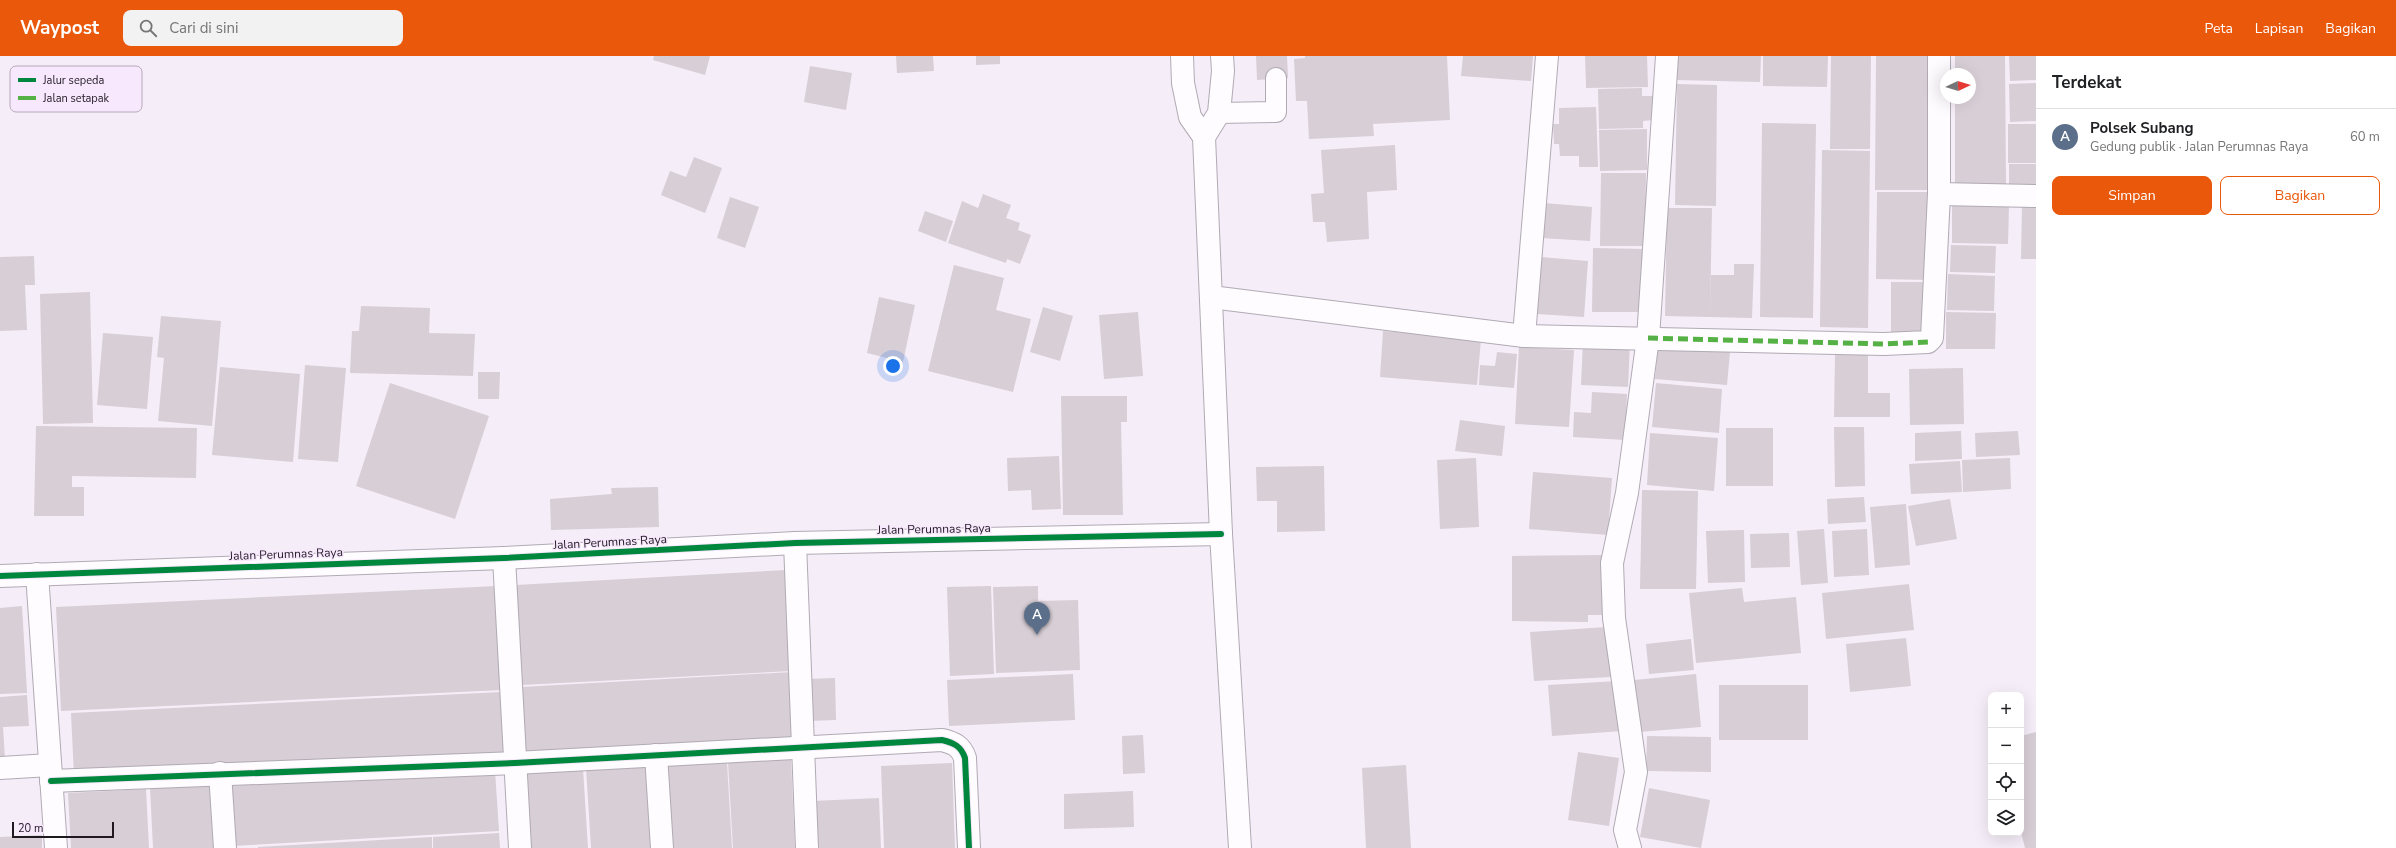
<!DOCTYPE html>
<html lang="id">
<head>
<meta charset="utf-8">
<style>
	body { margin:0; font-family:"Nunito Sans",sans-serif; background:#f2f2f2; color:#202124 }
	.controls { position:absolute; right:12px; bottom:12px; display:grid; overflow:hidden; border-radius:8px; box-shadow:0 4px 16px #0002 }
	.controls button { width:36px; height:36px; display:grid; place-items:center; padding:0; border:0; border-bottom:1px solid #e0e0e0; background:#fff; color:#202124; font:20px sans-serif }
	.compass { position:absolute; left:1940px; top:12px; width:36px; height:36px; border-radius:50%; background:#fff; box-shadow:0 4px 16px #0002; rotate:86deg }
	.scale { position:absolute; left:12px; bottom:10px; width:102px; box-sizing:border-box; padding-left:4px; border:2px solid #201922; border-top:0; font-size:11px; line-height:14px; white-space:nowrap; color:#201922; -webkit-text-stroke:3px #f7e8fd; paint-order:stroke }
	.you { position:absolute; left:893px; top:310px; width:14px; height:14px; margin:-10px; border:3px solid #fff; border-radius:50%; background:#1a73e8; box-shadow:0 0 0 6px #1a73e833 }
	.badge { display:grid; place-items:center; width:26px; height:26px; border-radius:50%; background:#ea580c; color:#fff; font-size:13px; font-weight:700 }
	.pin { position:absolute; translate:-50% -33px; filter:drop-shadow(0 1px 2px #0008) }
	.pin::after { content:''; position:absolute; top:21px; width:14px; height:12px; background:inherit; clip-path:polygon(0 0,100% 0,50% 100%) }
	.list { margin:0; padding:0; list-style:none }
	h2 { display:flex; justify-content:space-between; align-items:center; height:52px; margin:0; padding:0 16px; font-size:17px }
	h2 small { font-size:13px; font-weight:400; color:#757577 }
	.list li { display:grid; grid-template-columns:26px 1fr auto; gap:12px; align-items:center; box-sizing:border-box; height:56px; padding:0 16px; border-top:1px solid #e0e0e0 }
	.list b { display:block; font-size:15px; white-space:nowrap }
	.list p { margin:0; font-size:13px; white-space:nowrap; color:#757577 }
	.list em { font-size:13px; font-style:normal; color:#757577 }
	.actions { display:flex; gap:8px; padding:12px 16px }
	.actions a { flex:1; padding:9px 0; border:1px solid #ea580c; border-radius:8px; text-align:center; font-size:14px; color:#ea580c }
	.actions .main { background:#ea580c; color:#fff }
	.icon { flex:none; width:22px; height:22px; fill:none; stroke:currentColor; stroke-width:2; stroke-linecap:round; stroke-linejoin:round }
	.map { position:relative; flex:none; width:2036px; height:792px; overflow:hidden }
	header { display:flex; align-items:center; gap:24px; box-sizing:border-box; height:56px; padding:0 20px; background:#ea580c; color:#fff }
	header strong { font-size:19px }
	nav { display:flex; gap:22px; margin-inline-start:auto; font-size:14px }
	.search { width:280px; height:36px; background:#f2f2f2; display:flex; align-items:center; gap:10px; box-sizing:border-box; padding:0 14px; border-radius:8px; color:#757577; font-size:15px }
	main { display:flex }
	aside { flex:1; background:#fff }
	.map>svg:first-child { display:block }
	.building { fill:#d7ced6 }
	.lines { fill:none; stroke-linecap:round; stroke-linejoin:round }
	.service-casing { stroke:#b1aab4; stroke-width:22 }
	.minor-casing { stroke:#b1aab4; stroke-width:24 }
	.tertiary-casing { stroke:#b1aab4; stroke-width:24 }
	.service { stroke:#fefcfe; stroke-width:20 }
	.minor { stroke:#fefcfe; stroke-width:22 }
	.tertiary { stroke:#fefcfe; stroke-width:22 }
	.quiet { stroke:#55b145; stroke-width:5; stroke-dasharray:10 5; stroke-linecap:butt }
	.cycleway-casing { stroke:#f7e8fd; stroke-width:8 }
	.cycleway { stroke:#00873e; stroke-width:6 }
	.labels { text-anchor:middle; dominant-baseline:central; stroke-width:3; stroke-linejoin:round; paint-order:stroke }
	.street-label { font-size:12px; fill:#201922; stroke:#f7e8fd }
	.key { fill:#f7e8fd; stroke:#b6aabb; stroke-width:1 }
	.key-label { font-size:11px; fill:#201922 }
</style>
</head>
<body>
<header>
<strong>Waypost</strong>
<div class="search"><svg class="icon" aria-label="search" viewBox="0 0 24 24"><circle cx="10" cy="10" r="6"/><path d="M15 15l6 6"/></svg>Cari di sini</div>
<nav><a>Peta</a><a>Lapisan</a><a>Bagikan</a></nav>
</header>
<main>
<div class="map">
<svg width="2036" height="792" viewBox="0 0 2036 792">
	<rect width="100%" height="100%" fill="#f5edf8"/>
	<g class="building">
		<polygon points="654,0 710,0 705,19 653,4"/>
		<polygon points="896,0 933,0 934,15 897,17"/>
		<polygon points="976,0 1000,0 1000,8 976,9"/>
		<polygon points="1256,0 1287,0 1288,22 1257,24"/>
		<polygon points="1305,0 1447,0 1450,64 1373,68 1374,80 1309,83 1307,45 1296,45 1294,3 1305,2"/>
		<polygon points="1463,0 1533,0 1531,25 1461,20"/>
		<polygon points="1585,0 1647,0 1648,31 1586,32"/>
		<polygon points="1677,0 1761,0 1760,26 1676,24"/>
		<polygon points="1763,0 1828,0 1827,31 1763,30"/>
		<polygon points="1831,0 1871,0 1870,93 1830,93"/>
		<polygon points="1876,0 1935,0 1933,134 1875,134"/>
		<polygon points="1955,0 2005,0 2006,130 1955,130 1955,42 1970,42 1970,18 1955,18"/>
		<polygon points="2009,0 2036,0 2036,24 2010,25"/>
		<polygon points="810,10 852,17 846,54 804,46"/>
		<polygon points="2036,27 2036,65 2010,66 2009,28"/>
		<polygon points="1677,28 1717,29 1716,150 1675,149"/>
		<polygon points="1642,32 1642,40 1653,40 1653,64 1643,65 1643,72 1599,73 1598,33"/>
		<polygon points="1596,51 1598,111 1579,111 1579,100 1560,100 1559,88 1554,88 1553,68 1559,68 1559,52"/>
		<polygon points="1762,67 1816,68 1813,262 1760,261"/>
		<rect x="2008" y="68" width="28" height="39"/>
		<polygon points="1647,73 1647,114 1600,115 1599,74"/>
		<polygon points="1395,89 1397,134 1367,136 1369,183 1327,186 1325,166 1313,166 1311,138 1324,137 1321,94"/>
		<polygon points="1822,94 1870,95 1868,272 1820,271"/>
		<polygon points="694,101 722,112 705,157 661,139 670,115 686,121"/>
		<rect x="2009" y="108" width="27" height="30"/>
		<polygon points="1601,117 1646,117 1645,190 1600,190"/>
		<polygon points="1877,136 1932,136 1931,224 1876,223"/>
		<polygon points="983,138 1011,149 1006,162 1020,167 1018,174 1031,179 1020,208 1007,203 1006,207 948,187 962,145 978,152"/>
		<polygon points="730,141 759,151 745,192 717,182"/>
		<polygon points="1544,147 1592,151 1590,185 1541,182"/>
		<polygon points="1952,147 2009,149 2008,188 1952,187"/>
		<polygon points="2022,149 2036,150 2036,203 2021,203"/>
		<polygon points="1667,152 1712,152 1710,260 1711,219 1734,219 1734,208 1754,208 1752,262 1665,260"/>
		<polygon points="925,155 953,165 946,186 918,175"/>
		<polygon points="1951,189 1996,190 1995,217 1950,216"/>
		<polygon points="1593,192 1644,193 1643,256 1592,256"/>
		<polygon points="34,200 35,229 25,229 27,274 0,275 0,201"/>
		<polygon points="1541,201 1588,205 1584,261 1537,258"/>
		<polygon points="954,209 1004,222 996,254 1031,263 1013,336 928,315"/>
		<polygon points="1948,218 1995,220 1994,255 1947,254"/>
		<rect x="1891" y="226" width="36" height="55"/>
		<polygon points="90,236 93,367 43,368 40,238"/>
		<polygon points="879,241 915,249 903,306 867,297"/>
		<polygon points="361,250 430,252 429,277 475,278 473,320 350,317 352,275 359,275"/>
		<polygon points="1043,251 1073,260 1060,305 1030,296"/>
		<polygon points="1138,256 1143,320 1104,323 1099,259"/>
		<polygon points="1946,256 1996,257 1995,293 1946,293"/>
		<polygon points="161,260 221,265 212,370 158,365 164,302 157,301"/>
		<polygon points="1383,275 1481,283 1477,329 1380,321"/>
		<polygon points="103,277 153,281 147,353 97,349"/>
		<polygon points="1583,284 1630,286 1628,331 1581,329"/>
		<polygon points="1658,290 1730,296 1727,329 1655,323"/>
		<polygon points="1519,291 1574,294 1569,371 1515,368"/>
		<polygon points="1497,296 1517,298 1514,332 1479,329 1480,309 1495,310"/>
		<polygon points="1835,299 1868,299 1868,337 1890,337 1890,361 1834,361"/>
		<polygon points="305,309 346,312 338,406 298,403"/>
		<polygon points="220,311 300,318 293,406 212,399"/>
		<polygon points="1963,312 1964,368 1910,369 1909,313"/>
		<polygon points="478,316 500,316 499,343 478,343"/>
		<polygon points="390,327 489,360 455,463 356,430"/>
		<polygon points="1656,327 1722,333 1719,377 1652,371"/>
		<polygon points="1592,336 1627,338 1625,384 1573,381 1574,356 1591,357"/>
		<polygon points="1061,340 1127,340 1127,366 1121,366 1123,459 1063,459"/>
		<polygon points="1460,364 1505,370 1502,400 1455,395"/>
		<polygon points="36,370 197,372 196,422 72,420 72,431 84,431 84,460 34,460"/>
		<polygon points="1834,371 1864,371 1865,430 1835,431"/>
		<rect x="1726" y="372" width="47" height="58"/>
		<polygon points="1961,375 1962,403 1915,405 1915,377"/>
		<polygon points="2018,375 2020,399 1976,401 1975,377"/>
		<polygon points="1650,377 1718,382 1714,435 1647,429"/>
		<polygon points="1059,400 1061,453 1032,454 1031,434 1008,435 1007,402"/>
		<polygon points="1476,402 1479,471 1440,473 1437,404"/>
		<polygon points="2010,402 2011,433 1963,436 1962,404"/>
		<polygon points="1960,405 1962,436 1911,438 1909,408"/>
		<polygon points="1324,410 1325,475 1277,476 1277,445 1257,445 1256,411"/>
		<polygon points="1533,416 1612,422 1608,479 1529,473"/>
		<polygon points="658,431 659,471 551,474 550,443 612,438 611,432"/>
		<polygon points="1642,434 1698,435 1696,533 1640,533"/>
		<polygon points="1864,441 1866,466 1828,468 1827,443"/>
		<polygon points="1950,443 1957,483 1916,490 1908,450"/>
		<polygon points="1906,448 1910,509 1875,512 1870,451"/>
		<polygon points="1824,473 1828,527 1801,529 1797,475"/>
		<polygon points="1867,473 1869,519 1834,521 1832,475"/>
		<polygon points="1744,474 1745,526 1708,527 1706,475"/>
		<polygon points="1789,477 1790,511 1751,512 1750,478"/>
		<polygon points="1605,499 1604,559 1588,559 1588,566 1512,565 1512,500"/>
		<polygon points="786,514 791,615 522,629 516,529"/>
		<polygon points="1909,528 1914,574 1826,583 1822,537"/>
		<polygon points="497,530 502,634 61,655 56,551"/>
		<polygon points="991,530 994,618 950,620 947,531"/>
		<polygon points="1038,530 1038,545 1078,544 1080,614 996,617 993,531"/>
		<polygon points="1742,532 1744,546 1796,541 1801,597 1696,607 1689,537"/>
		<polygon points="22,550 27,637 0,638 0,552"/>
		<polygon points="1607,571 1611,621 1534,625 1530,576"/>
		<polygon points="1906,582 1911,630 1850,636 1846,588"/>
		<polygon points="1691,583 1694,614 1649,618 1646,588"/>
		<polygon points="792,616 796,686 525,701 521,631"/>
		<polygon points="1073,618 1075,664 949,670 947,624"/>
		<polygon points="1696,618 1701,671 1639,676 1634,624"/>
		<polygon points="835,622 836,664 808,665 806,623"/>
		<polygon points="1618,625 1622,675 1552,680 1548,629"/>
		<rect x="1719" y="629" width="89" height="55"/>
		<polygon points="502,636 506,700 74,720 71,657"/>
		<polygon points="27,639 29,670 3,671 5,703 0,704 0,641"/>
		<polygon points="2036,676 2036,792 2025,792 2021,776 2021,680"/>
		<polygon points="1143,679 1145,717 1123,718 1122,680"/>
		<polygon points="1647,680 1711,681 1711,716 1646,715"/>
		<polygon points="1578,696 1619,702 1609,770 1568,764"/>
		<polygon points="791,703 795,792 733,792 728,706"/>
		<polygon points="727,707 732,792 671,792 667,710"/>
		<polygon points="952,707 955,792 884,792 881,710"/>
		<polygon points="647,708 652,792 591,792 586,712"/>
		<polygon points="1406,709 1411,792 1366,792 1362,712"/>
		<polygon points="583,712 588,792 531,792 526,715"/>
		<polygon points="495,715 499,775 232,790 228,730"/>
		<polygon points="213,728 216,792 153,792 150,732"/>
		<polygon points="1649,732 1710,744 1701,792 1640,781"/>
		<polygon points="146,733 149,792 71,792 68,737"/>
		<polygon points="1133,735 1134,771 1064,773 1064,738"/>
		<polygon points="879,742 881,792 814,792 812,745"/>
		<polygon points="499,777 500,792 433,792 433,781"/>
		<polygon points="42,779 42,792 0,792 0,781"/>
		<polygon points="432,781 432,792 258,792 258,791"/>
	</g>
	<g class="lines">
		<defs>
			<polyline id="service" points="1219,57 1276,56 1276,22"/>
			<g id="minor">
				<polyline points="1939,138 2036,140"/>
				<polyline points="1211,241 1524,280 1884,288 1928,286 1932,282 1939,138 1939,0"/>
				<polyline points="1524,280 1547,0"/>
				<polyline points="795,487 807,792"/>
				<polyline points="504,502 520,792"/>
				<polyline points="37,518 56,792"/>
				<polyline points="0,520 504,502 795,487 1221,478"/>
				<polyline points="656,699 662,792"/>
				<polyline points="0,712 50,709"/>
				<polyline points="220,717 225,792"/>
				<path d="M51,725L515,707L942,684C954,687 961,690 965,702L969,792"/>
				<polyline points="1630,792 1625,774 1636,716 1614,562 1612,507 1627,437 1648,282 1667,0"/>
			</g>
			<g id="tertiary">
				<polyline points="1182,0 1183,27 1190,61 1204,81 1221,478 1240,792"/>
				<polyline points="1204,81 1219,57 1223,15 1222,0"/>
			</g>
		</defs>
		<use href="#service" class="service-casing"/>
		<use href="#minor" class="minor-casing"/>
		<use href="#tertiary" class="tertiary-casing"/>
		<use href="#service" class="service"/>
		<use href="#minor" class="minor"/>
		<use href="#tertiary" class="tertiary"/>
		<polyline class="quiet" points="1648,282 1884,288 1928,286"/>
		<defs>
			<g id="cycleway">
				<polyline points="0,520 504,502 795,487 1221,478"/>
				<path d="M51,725L515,707L942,684C954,687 961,690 965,702L969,792"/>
			</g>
		</defs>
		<use href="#cycleway" class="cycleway-casing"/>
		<use href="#cycleway" class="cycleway"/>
	</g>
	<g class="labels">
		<g class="street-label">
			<text transform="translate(934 473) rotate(-1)">Jalan Perumnas Raya</text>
			<text transform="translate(610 486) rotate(-3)">Jalan Perumnas Raya</text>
			<text transform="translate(286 498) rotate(-2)">Jalan Perumnas Raya</text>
		</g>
	</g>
	<rect x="10" y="10" width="132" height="46" rx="6" class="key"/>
	<rect x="18" y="22" width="18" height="4" fill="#00873e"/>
	<rect x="18" y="40" width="18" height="4" fill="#55b145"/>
	<g class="key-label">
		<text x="43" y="28">Jalur sepeda</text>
		<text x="43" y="46">Jalan setapak</text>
	</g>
</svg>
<div class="controls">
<button>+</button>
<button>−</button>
<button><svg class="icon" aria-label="locate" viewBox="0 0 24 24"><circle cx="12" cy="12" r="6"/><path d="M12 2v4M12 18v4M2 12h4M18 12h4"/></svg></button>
<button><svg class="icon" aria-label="layers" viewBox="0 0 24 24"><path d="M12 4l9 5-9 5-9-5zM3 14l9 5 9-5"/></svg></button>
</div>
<svg class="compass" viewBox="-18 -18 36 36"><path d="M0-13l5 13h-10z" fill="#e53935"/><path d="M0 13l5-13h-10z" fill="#757577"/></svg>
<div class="scale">20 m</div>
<div class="you"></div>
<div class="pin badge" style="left:1037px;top:579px;background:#5c6f8a">A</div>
</div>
<aside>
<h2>Terdekat<small></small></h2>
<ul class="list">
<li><span class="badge" style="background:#5c6f8a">A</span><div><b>Polsek Subang</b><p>Gedung publik · Jalan Perumnas Raya</p></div><em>60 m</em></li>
</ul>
<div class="actions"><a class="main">Simpan</a><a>Bagikan</a></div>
</aside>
</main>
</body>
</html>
